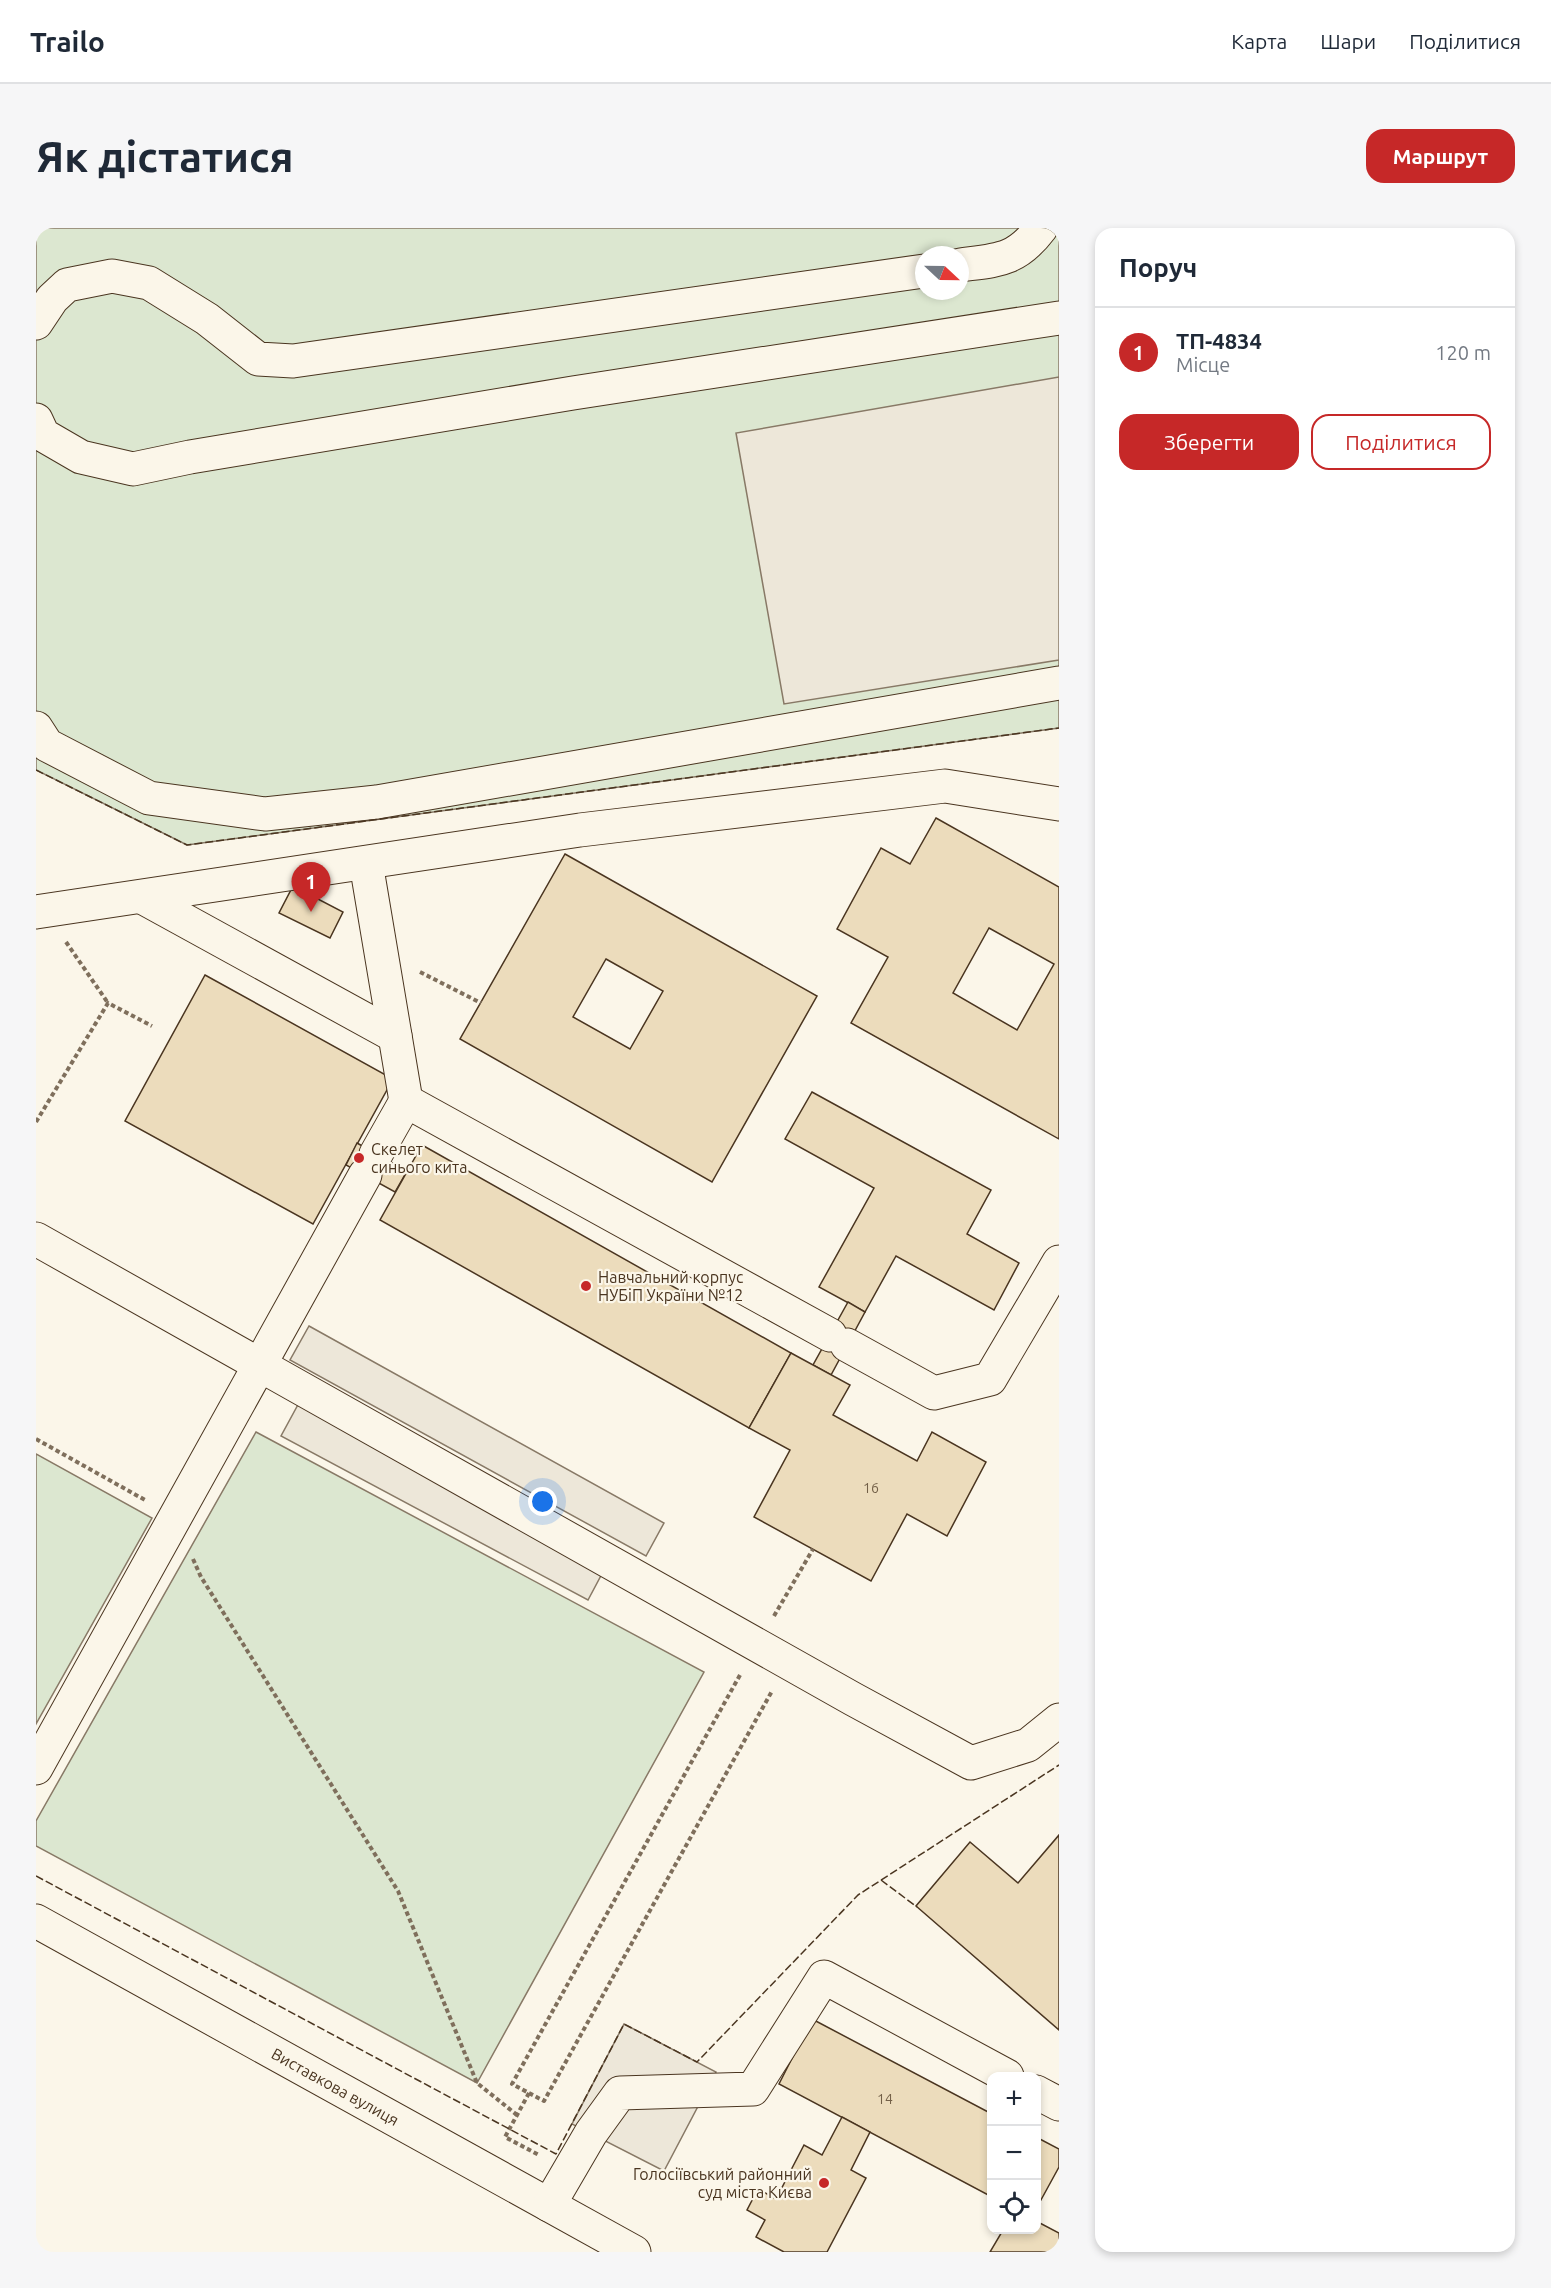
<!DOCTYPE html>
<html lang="uk">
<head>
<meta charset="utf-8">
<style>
	body { margin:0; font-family:Ubuntu,sans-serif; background:#f6f6f7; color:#1f2937 }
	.controls { position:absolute; right:18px; bottom:18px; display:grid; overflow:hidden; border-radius:12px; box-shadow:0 3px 9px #0003 }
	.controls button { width:54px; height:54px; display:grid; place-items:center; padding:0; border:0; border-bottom:2px solid #e0e1e3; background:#fff; color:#1f2937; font:30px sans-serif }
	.compass { position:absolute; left:879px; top:18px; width:54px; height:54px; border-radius:50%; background:#fff; box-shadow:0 3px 9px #0003; rotate:112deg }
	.you { position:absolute; left:507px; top:1274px; width:21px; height:21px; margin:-15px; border:4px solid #fff; border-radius:50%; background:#1a73e8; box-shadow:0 0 0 9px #1a73e833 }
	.badge { display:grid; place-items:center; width:39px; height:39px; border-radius:50%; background:#c62828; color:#fff; font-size:20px; font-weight:700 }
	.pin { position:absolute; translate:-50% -50px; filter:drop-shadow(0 2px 3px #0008) }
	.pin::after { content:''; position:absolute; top:32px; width:21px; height:18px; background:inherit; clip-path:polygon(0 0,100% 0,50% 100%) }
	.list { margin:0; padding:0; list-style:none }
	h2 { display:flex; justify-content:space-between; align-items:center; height:78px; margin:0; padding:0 24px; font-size:26px }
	h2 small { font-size:20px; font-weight:400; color:#747a83 }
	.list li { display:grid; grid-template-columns:39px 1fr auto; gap:18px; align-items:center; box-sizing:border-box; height:90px; padding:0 24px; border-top:2px solid #e0e1e3 }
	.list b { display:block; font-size:22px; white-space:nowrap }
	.list p { margin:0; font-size:20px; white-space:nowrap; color:#747a83 }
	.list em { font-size:20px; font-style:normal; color:#747a83 }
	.actions { display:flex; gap:12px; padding:18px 24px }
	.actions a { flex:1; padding:14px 0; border:2px solid #c62828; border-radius:18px; text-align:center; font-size:21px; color:#c62828 }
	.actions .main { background:#c62828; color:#fff }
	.icon { flex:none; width:33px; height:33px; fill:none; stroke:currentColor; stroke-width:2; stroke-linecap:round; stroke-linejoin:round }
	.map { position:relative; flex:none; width:1023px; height:2024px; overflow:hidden; border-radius:18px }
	header { display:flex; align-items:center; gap:36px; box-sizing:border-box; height:84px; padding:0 30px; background:#fff; border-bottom:2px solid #e0e1e3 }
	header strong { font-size:28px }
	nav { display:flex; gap:33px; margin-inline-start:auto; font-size:21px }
	.intro { display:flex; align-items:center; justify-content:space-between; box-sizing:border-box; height:144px; padding:0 36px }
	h1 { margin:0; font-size:42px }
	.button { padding:15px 27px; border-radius:18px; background:#c62828; color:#fff; font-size:21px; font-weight:700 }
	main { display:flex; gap:36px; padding:0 36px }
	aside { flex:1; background:#fff; border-radius:18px; box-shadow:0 3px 9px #0003 }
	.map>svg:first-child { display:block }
	.green { fill:#dce7d0; stroke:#887966; stroke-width:1.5; fill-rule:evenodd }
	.parking { fill:#ede7d9; stroke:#887966; stroke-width:1.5 }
	.building { fill:#ecdcbc; stroke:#4a3520; stroke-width:1.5; fill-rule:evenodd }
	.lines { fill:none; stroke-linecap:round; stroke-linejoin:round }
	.minor-casing { stroke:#4a3520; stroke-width:35 }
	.path { stroke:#7f6f5c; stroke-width:4; stroke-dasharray:4.5 3; stroke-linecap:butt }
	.minor { stroke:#fbf6e9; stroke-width:33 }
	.fence { stroke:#4a3520; stroke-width:1.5; stroke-dasharray:8 3; stroke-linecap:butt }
	.poi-dot { fill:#c62828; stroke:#fbf6e9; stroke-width:2 }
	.labels { text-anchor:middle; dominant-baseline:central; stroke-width:4.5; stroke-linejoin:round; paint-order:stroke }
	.number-label { font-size:14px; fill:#725f47 }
	.poi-label { font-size:16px; fill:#4a3520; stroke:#fbf6e9; text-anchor:start }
	.street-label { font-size:16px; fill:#4a3520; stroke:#fbf6e9 }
</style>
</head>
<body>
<header>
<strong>Trailo</strong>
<nav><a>Карта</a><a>Шари</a><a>Поділитися</a></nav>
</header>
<div class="intro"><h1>Як дістатися</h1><a class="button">Маршрут</a></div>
<main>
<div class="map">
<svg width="1023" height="2024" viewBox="0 0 1023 2024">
	<rect width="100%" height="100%" fill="#fbf6e9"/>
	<g class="green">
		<path d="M0,0H1023V500L151,617L0,542ZM888,27H924V63H888Z"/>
		<polygon points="220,1204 668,1444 441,1855 0,1618 0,1593"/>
		<polygon points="0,1226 116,1290 0,1496"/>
	</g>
	<g class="parking">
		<polygon points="1023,149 1023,432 748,476 700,205"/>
		<polygon points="273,1098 628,1295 610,1328 254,1132"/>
		<polygon points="264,1173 569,1340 552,1372 245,1208"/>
		<polygon points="588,1796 680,1844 628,1943 536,1896"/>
	</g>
	<g class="building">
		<path d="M900,590L1023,659V911L815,795L852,729L801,701L845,620L874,636ZM953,700L1018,736L981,802L917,765Z"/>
		<path d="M529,626L781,768L676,954L424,811ZM570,731L627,763L594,821L537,789Z"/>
		<polygon points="257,658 307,684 294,710 243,685"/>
		<polygon points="169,747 357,851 277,996 89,893"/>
		<polygon points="776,864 955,962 931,1006 983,1035 958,1082 860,1028 829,1084 783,1059 838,960 749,911"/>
		<polygon points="321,915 371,943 359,964 310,937"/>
		<polygon points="386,917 755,1125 713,1200 344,992"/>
		<polygon points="812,1074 829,1084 795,1147 777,1137"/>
		<polygon points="755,1125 814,1157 797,1187 881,1233 896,1204 950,1234 911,1308 871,1286 835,1353 718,1289 754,1222 713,1200"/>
		<polygon points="1023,1607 1023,1802 880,1678 934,1614 982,1655"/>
		<polygon points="776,1791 956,1886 956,1969 743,1856"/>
		<polygon points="806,1889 834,1904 815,1942 830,1950 791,2024 748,2024 720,2009 729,1992 711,1982 722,1961 740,1971 768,1917 786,1927"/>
		<polygon points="1000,1909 1023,1921 1023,1939 1000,1981"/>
		<polygon points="1000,1993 1023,2005 1023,2024 954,2024 967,2002 1000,2002"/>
	</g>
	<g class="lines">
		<defs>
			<g id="minor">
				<path d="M924,37C962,32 980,33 1005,0"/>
				<polyline points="0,95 16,71 31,57 76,48 113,55 171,91 222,131 257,133 888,43"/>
				<polyline points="0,192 7,207 45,229 97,241 154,229 537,165 1023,90"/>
				<polyline points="0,500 11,517 113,570 229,586 341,574 1023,455"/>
				<polyline points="330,635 370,873"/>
				<polyline points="106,669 359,808"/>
				<polyline points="0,684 544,602 909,558 1023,576"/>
				<polyline points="340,926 370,873 794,1107"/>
				<polyline points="0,1011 817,1471 935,1535 992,1517 1023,1492"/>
				<polyline points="811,1117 898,1165 954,1151 1023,1034"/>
				<polyline points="0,1540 329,947"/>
				<path id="s1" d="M0,1693L598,2024"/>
				<polyline points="1000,1864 1023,1876"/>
				<polyline points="513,1977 555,1905 584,1865 717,1861 788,1749 971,1848"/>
			</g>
		</defs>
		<use href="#minor" class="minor-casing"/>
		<g class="path">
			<polyline points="30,714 72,775"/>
			<polyline points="384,744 445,775"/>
			<polyline points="0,894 72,775 116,798"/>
			<polyline points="0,1211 109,1272"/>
			<polyline points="157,1331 165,1349 362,1663 441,1855 481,1887"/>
			<polyline points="738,1388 777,1321"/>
			<polyline points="704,1447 476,1856 508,1873 736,1463"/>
			<polyline points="493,1865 469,1909 503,1927"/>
		</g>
		<use href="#minor" class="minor"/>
		<g class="fence">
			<polyline points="0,542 151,617 1023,500"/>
			<polyline points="0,1648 520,1926 588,1796 661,1834 822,1667 1023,1537"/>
			<polyline points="845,1652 881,1679"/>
		</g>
	</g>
	<g class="poi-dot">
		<circle cx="323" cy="930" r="6"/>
		<circle cx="550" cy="1058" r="6"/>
		<circle cx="788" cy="1955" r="6"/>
	</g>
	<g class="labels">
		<g class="number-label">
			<text x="835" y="1260">16</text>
			<text x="849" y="1871">14</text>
		</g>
		<g class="poi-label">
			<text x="335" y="921">Скелет<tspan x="335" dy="18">синього кита</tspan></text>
			<text x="562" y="1049">Навчальний корпус<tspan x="562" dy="18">НУБіП України №12</tspan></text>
			<text x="776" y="1946" text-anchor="end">Голосіївський районний<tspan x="776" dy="18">суд міста Києва</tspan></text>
		</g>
		<g class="street-label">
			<text stroke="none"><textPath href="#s1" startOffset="342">Виставкова вулиця</textPath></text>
		</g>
	</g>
</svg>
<div class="controls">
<button>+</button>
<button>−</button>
<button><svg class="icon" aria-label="locate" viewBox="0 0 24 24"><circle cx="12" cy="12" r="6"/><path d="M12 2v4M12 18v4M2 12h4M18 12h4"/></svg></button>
</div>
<svg class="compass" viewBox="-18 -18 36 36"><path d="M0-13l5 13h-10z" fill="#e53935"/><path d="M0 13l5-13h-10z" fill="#747a83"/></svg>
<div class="you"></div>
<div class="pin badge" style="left:275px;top:684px">1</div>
</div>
<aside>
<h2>Поруч<small></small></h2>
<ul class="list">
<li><span class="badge">1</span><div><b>ТП-4834</b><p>Місце</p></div><em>120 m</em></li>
</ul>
<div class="actions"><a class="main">Зберегти</a><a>Поділитися</a></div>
</aside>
</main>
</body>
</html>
